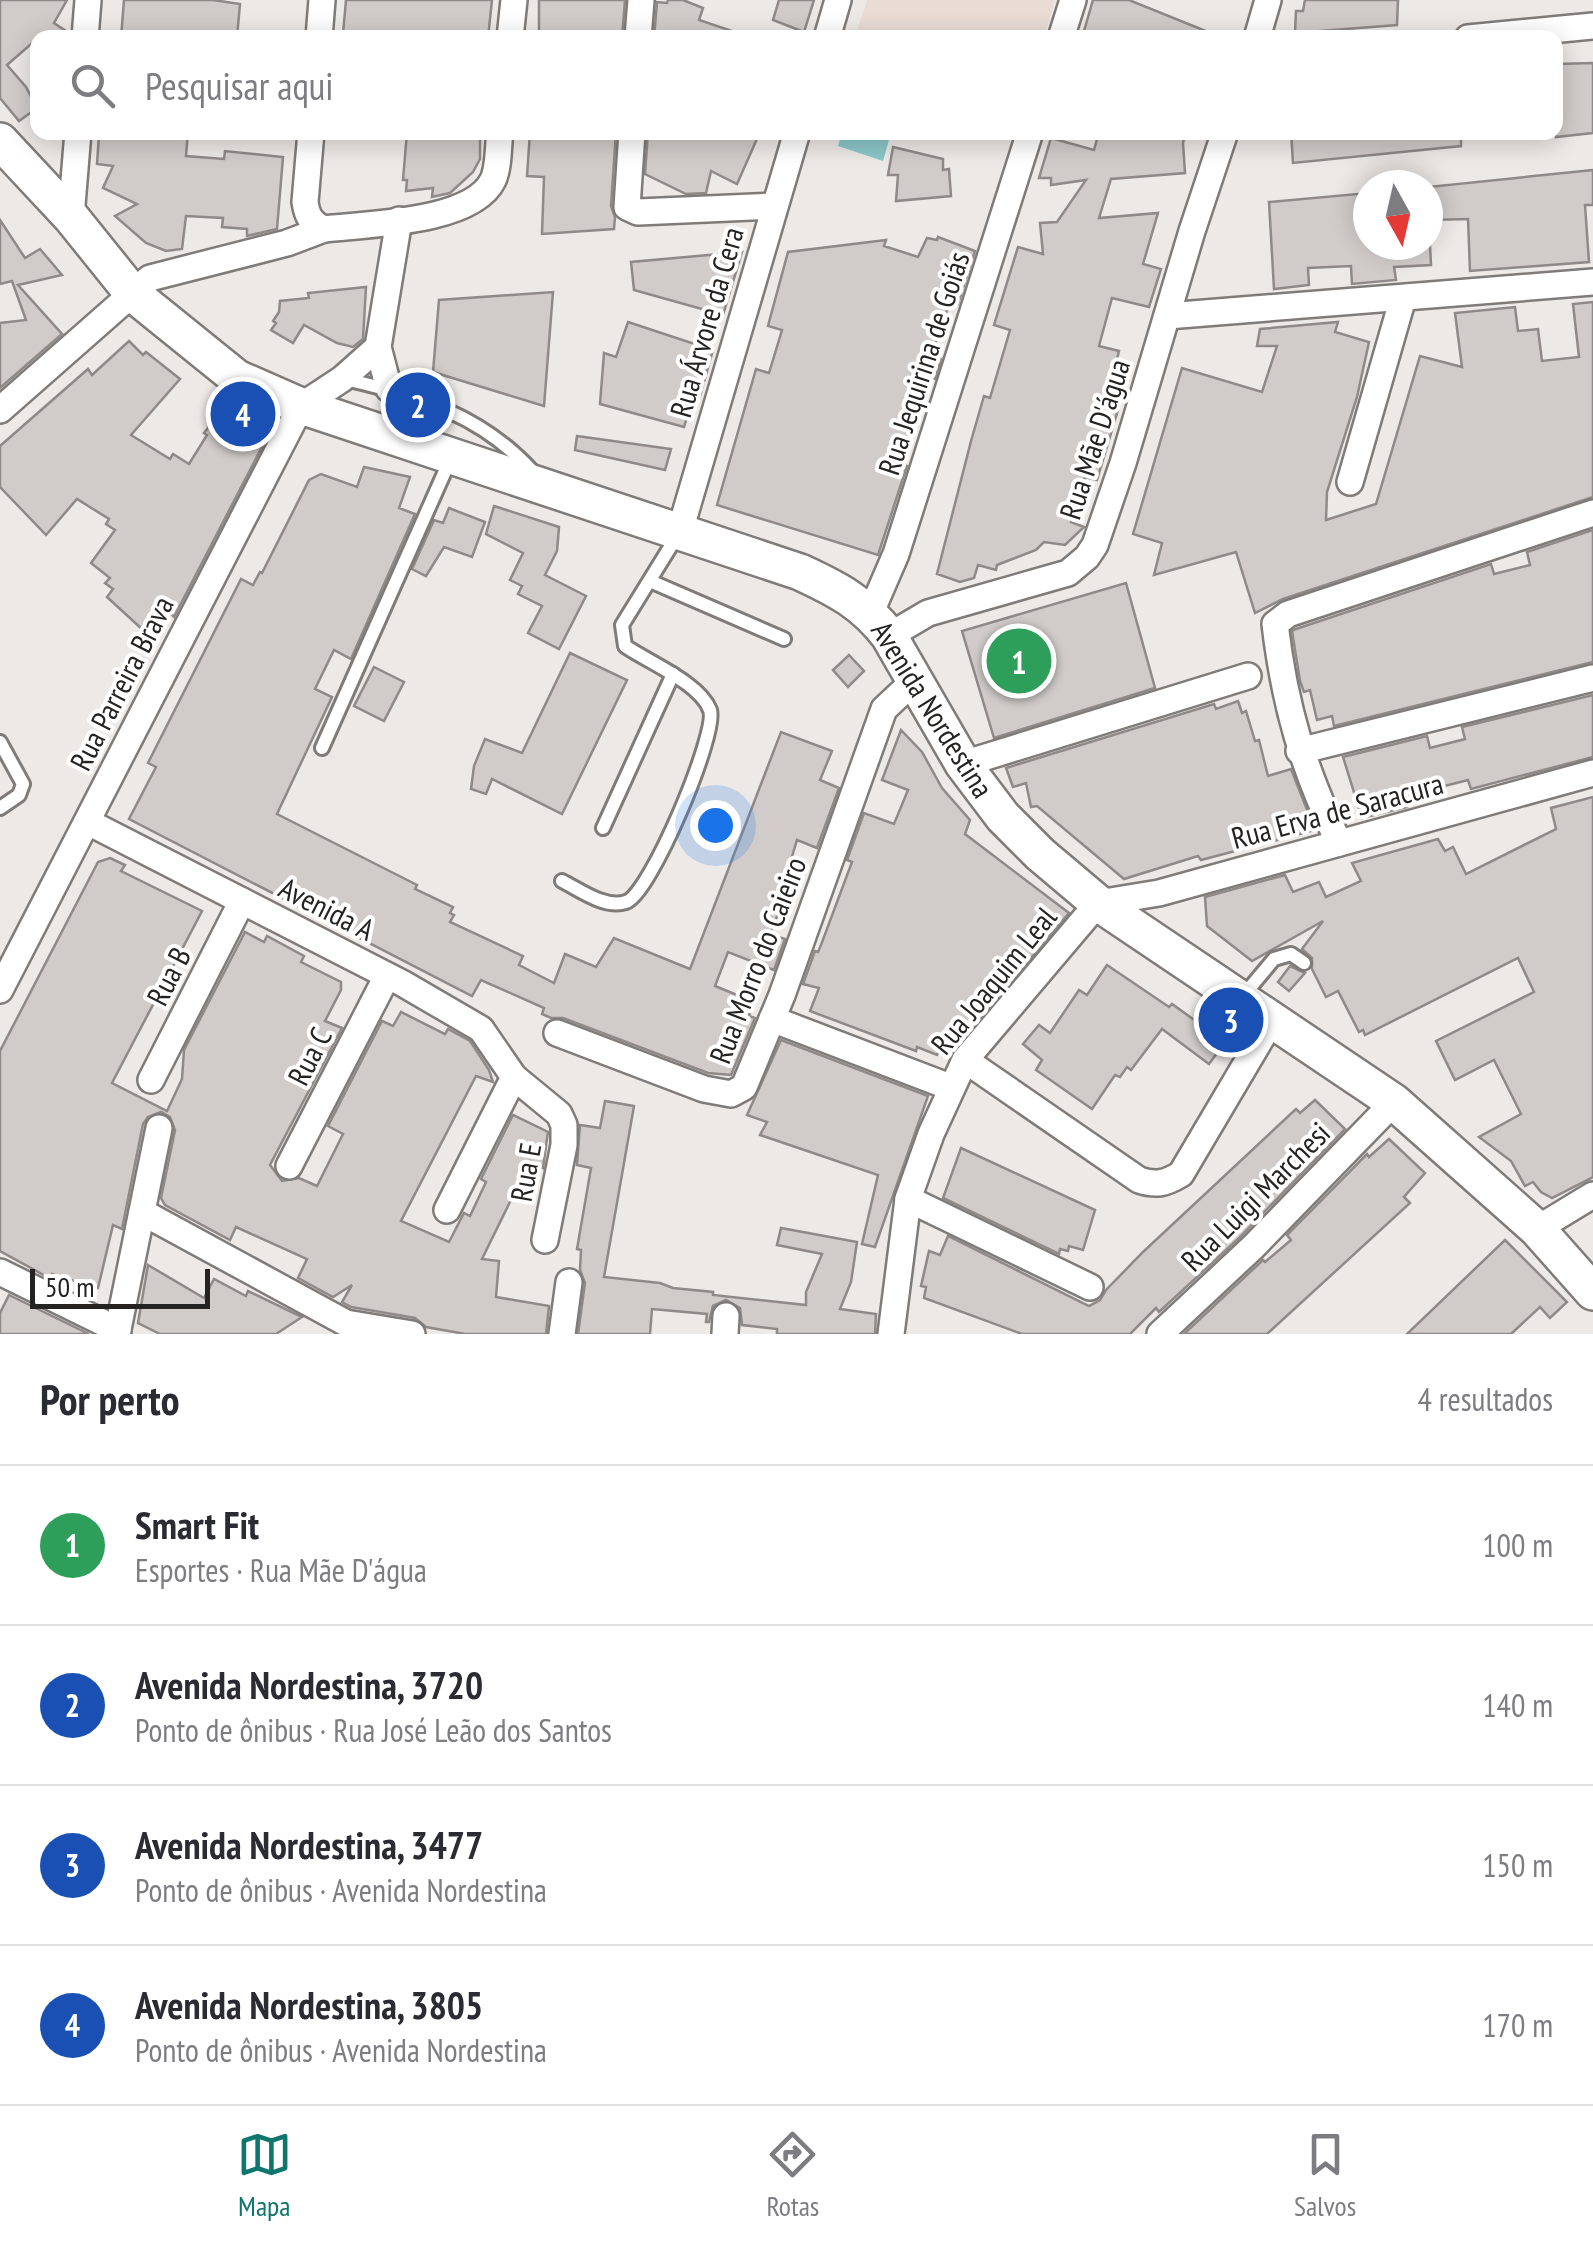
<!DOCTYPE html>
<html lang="pt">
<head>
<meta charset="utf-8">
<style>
	body { margin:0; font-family:"PT Sans Narrow",sans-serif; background:#f7f7f7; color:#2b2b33 }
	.compass { position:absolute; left:1353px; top:170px; width:90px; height:90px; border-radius:50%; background:#fff; box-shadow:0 5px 25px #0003; rotate:172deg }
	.scale { position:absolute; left:30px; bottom:25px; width:180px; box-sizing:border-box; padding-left:10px; border:5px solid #252322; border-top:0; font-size:28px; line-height:35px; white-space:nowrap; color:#252322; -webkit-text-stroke:8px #fff; paint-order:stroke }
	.you { position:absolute; left:715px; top:825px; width:35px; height:35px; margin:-25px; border:8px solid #fff; border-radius:50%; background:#1a73e8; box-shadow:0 0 0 15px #1a73e833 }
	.badge { display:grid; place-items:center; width:65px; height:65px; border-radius:50%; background:#0f766e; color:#fff; font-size:32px; font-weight:700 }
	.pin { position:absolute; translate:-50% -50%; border:5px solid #fff; box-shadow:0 2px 10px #0006 }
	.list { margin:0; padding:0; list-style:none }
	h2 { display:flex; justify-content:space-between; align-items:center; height:130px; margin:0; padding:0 40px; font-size:42px }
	h2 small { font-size:32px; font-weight:400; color:#7c7c81 }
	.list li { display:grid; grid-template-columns:65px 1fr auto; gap:30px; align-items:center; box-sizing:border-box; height:160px; padding:0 40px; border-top:2px solid #e1e1e2 }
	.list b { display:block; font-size:38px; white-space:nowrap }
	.list p { margin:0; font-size:32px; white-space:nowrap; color:#7c7c81 }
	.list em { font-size:32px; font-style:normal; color:#7c7c81 }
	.icon { flex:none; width:55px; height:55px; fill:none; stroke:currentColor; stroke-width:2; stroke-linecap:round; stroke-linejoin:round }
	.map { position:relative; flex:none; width:1593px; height:1334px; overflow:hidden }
	.search { position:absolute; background:#fff; box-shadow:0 5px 25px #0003; left:30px; right:30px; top:30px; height:110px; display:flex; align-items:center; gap:25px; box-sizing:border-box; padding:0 35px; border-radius:20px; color:#7c7c81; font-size:38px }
	.sheet { height:770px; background:#fff }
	nav { display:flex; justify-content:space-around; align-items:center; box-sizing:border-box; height:140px; border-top:2px solid #e1e1e2; background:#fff; font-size:28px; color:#7c7c81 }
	nav a { display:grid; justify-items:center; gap:5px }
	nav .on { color:#0f766e }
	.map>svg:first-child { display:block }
	.built { fill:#e8dcd5 }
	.water { fill:#8cc7c9 }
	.building { fill:#d1ccca; stroke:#8f8a89; stroke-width:2.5 }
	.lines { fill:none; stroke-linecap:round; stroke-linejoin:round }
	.lane-casing { stroke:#7f7b79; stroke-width:18 }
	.street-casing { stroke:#7f7b79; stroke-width:30 }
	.secondary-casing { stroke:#7f7b79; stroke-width:40 }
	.lane { stroke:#fff; stroke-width:12 }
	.street { stroke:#fff; stroke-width:25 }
	.secondary { stroke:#fff; stroke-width:35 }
	.labels { text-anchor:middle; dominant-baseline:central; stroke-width:8; stroke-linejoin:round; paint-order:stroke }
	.street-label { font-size:30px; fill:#252322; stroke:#fff }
</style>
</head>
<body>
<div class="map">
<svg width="1593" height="1334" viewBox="0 0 1593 1334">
	<rect width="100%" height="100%" fill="#ede9e6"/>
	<polygon class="built" points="867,0 1055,0 1044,37 878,38 857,31"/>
	<polygon class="water" points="842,133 891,133 883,161 838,146"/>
	<g class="building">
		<polygon points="0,0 67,0 54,23 69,33 69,38 38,38 7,65 26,87 37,108 19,121 0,98"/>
		<polygon points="124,0 213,0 240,4 237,37 121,38"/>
		<polygon points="346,0 492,0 488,38 343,34"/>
		<polygon points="539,0 625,0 622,38 539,38"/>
		<polygon points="668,0 683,0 703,8 699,20 741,34 740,38 654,38 657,2 667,3"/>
		<polygon points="779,0 814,0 804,32 773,20"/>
		<polygon points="1093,0 1129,0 1223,38 1082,38"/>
		<polygon points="1305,0 1398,0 1397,25 1295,33 1296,11 1303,11"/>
		<polygon points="1593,63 1593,133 1556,137 1556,64"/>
		<polygon points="121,132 188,132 186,156 224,159 225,151 283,157 277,229 247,236 247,229 222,227 223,218 186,216 182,249 166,251 146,243 115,216 137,204 103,188 113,166 97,164 99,135 120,137"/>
		<polygon points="407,132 480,132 480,159 473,172 450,193 432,197 433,188 406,191 407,180 403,180"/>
		<polygon points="530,132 616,132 611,206 615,217 614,229 542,234 544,177 527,176"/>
		<polygon points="648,132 760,132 737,184 711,171 706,193 686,194 645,174"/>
		<polygon points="1099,132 1186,132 1183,143 1185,173 1111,179 1099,218 1158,213 1143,264 1161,269 1149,307 1112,298 1099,346 1119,351 1113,376 1127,380 1097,480 1085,477 1071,522 1084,527 1065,545 1044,542 1036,550 997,565 996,570 978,565 974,578 960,582 937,574 971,441 984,396 990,398 1010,330 994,325 1018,247 1043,254 1040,223 1057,222 1086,180 1051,185 1051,178 1039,178 1051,138 1094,150"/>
		<polygon points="1291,132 1461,132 1461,146 1293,163"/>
		<polygon points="893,147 943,159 943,170 949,169 951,196 896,201 898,175 888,175"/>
		<polygon points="1593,170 1593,205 1585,205 1589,262 1470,271 1468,219 1429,220 1428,187"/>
		<polygon points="1368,193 1368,245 1430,245 1431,265 1394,267 1396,280 1352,284 1351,266 1308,268 1309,285 1274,289 1269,202"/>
		<polygon points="0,220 25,258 40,249 62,275 18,285 62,334 0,388 0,323 26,320 12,281 0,284"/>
		<polygon points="938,237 975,251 958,304 950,302 931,356 941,359 935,379 929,377 909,429 899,463 907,466 878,555 717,505 756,369 769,373 782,330 768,326 788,252 886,240 884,246 918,257 927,238 937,240"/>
		<polygon points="742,252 723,315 634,290 631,262"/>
		<polygon points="366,287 363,339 353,347 337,343 304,325 293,343 271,330 276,323 273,321 279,312 280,301 309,298 308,293"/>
		<polygon points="553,292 544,406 433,372 439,300"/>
		<polygon points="1593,302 1593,497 1283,599 1255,613 1236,552 1154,575 1162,543 1133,534 1182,368 1262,392 1277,346 1257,346 1260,329 1338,322 1335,332 1369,342 1357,397 1327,492 1326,520 1376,504 1420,356 1462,367 1455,313 1515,307 1518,331 1538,329 1542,361 1579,357 1573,304"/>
		<polygon points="628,322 713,350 700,396 694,394 684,427 600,404 604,353 616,357"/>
		<polygon points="129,341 143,355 146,352 180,379 131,435 170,459 173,454 189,464 207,435 204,433 224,408 265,441 174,617 166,609 144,631 107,597 113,589 105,583 110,578 91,563 115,530 106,524 109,519 77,499 46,535 0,487 0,446 88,369 92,375"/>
		<polygon points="577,436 671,449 665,470 575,450"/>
		<polygon points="364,467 410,477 399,508 415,514 351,659 334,650 315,689 332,697 277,814 417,885 415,889 453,907 450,913 454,915 450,922 523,956 519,965 554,983 565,954 596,967 614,938 690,969 781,732 832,751 820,780 839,788 817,848 797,840 778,903 782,904 770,934 785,939 774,970 728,952 715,986 754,1002 749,1016 755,1018 731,1075 708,1073 563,1018 551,1018 542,1014 544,1008 481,980 472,996 129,819 156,767 148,763 241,579 253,585 260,572 262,573 309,480 321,474 357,487"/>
		<polygon points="494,506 559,527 557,551 545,575 586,596 559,649 528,633 542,606 518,594 522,586 510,580 523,553 486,534"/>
		<polygon points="449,508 485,522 472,557 444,547 426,576 412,569 434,520 443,523"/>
		<polygon points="1593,530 1593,662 1334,726 1332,716 1317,720 1310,690 1304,692 1300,681 1292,631 1296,629 1491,564 1494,574 1530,565 1527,552"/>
		<polygon points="1126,583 1155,688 994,738 962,631"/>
		<polygon points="570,653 627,680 562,814 492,779 486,794 471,789 474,766 485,739 522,753"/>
		<polygon points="849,655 864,671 848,687 833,670"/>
		<polygon points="374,667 404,682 384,721 354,706"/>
		<polygon points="1593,695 1593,757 1471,789 1468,780 1417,793 1418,797 1405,800 1407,807 1362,818 1343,757 1427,736 1430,748 1465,739 1462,727"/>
		<polygon points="1238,701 1242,713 1246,711 1255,741 1259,740 1268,776 1291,769 1315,830 1201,860 1198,856 1124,879 1037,806 1031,807 1026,783 1013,787 1006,768 1214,704 1216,709"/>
		<polygon points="901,730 922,752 942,788 970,820 965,834 1069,913 950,1054 939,1050 937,1055 917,1047 916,1051 810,1011 819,988 803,984 815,951 818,952 821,945 852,862 847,860 864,813 894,824 908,790 882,780"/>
		<polygon points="1593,797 1593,1177 1552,1198 1541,1192 1533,1182 1525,1186 1511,1161 1479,1137 1521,1114 1494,1060 1455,1080 1436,1041 1534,992 1518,958 1365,1035 1363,1030 1359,1032 1338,991 1326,997 1312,969 1312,958 1302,949 1323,921 1252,961 1207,926 1205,897 1285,875 1293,892 1319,882 1326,897 1361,881 1352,863 1438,839 1445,851 1453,847 1466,874 1556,829 1551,808"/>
		<polygon points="110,858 125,865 121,871 202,911 112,1083 167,1111 182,1079 184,1050 245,932 264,942 267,936 304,956 301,962 341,982 341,990 325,1021 342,1028 270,1165 282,1181 299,1178 317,1186 343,1134 328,1126 382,1021 393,1026 401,1012 445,1034 448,1029 470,1041 489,1070 493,1082 476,1076 401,1221 449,1242 464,1213 470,1216 486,1182 481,1179 513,1115 548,1132 543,1168 530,1161 482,1259 499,1261 496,1297 549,1306 546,1334 465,1334 426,1327 415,1318 351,1307 342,1302 352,1285 333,1297 298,1278 307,1259 236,1227 230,1240 165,1205 161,1198 175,1130 170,1117 161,1112 148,1117 143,1124 122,1229 113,1225 98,1288 52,1274 51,1279 0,1251 0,1051 98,862"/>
		<polygon points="1107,965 1169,1007 1172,1004 1225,1042 1209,1064 1162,1029 1131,1070 1127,1067 1120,1077 1115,1075 1092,1109 1036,1070 1042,1060 1023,1044 1039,1025 1050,1033 1079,990 1087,995"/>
		<polygon points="1290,966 1305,973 1289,991 1278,982"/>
		<polygon points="781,1040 928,1096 875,1247 862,1244 878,1175 760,1135 767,1122 747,1115"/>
		<polygon points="1315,1100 1345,1129 1238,1239 1159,1312 1156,1308 1130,1334 1022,1334 924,1298 926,1287 921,1286 929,1251 940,1255 948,1236 1089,1306 1100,1300 1106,1290 1143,1252 1296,1109 1300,1113"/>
		<polygon points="605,1101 634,1106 604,1277 660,1283 673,1288 713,1292 713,1295 806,1305 806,1292 822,1254 777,1245 781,1228 857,1242 851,1282 840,1309 876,1314 875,1334 777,1334 777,1329 742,1325 740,1308 726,1300 713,1306 709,1322 706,1322 707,1314 652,1309 650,1334 578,1334 585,1283 580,1270 581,1250 577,1249 591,1168 577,1165 580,1125 600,1128"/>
		<polygon points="1389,1139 1425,1173 1404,1197 1410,1203 1267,1334 1184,1334 1263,1260 1265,1262 1291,1240 1287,1235 1367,1154 1369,1157"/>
		<polygon points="961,1148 1095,1210 1083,1250 1069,1246 1068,1251 1060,1249 1059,1254 943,1198"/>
		<polygon points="1505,1240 1567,1302 1550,1318 1540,1307 1511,1334 1407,1334"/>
		<polygon points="148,1265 204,1298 214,1279 246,1296 248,1291 302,1317 276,1334 160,1334 138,1323"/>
		<polygon points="9,1295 89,1334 0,1334 0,1313"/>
	</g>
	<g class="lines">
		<defs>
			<g id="lane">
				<path d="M345,379C419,396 482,415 534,473"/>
				<polyline points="650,581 784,639"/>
				<polyline points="0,742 23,784 19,795 0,808"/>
				<polyline points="322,748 450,460"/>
				<polyline points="603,828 673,674"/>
				<path d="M562,881C580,890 605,909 626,902C650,895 718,733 710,710C700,683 648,662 625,646L622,625L677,536"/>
				<polyline points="1243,996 1274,959 1291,954 1304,963"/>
			</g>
			<g id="street">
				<polyline points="85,38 88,0"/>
				<polyline points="319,38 322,0"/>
				<polyline points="510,38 514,0"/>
				<polyline points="638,38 641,0"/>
				<polyline points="827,38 838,0"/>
				<polyline points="1061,38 1073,0"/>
				<polyline points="1257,38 1268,0"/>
				<polyline points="1468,38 1593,26"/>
				<path d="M311,132L305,202C307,216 311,223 324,229C367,224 472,223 493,180C499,167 498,146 500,132"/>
				<polyline points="632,132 627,207 638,212 773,206"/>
				<polyline points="71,217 78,132"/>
				<polyline points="1167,316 1593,282"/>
				<polyline points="389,389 378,347 399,220"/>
				<polyline points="0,410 150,278 287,243 324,229"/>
				<polyline points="1350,482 1403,298"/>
				<polyline points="680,531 797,132"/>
				<polyline points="871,612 896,554 1030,132"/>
				<polyline points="889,636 928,613 1068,573 1087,557 1095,545 1123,463 1192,231 1225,132"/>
				<polyline points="1299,751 1593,678"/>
				<polyline points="963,764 1248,676"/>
				<polyline points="88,822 402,983 481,1029 514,1077 559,1114 564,1125 564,1145 545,1240"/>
				<path d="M1339,843C1303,767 1285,708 1275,624L1288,614L1593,513"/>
				<polyline points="0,990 301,406 342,379 378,347"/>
				<polyline points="772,1019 950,1087"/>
				<polyline points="557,1033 704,1089 731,1094 744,1087 782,995 884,709 915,680"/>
				<path d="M965,1060L1139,1180C1157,1186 1166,1183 1181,1174L1272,1020"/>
				<polyline points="151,1080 242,901"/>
				<polyline points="289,1166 387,976"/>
				<polyline points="908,1199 1090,1287"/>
				<polyline points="447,1210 514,1077"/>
				<polyline points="142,1212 346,1323 412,1334"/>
				<polyline points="1537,1229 1593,1195"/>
				<polyline points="0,1272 118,1330"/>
				<polyline points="117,1334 159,1128"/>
				<polyline points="562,1334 569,1282"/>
				<polyline points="725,1334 726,1316"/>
				<polyline points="891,1334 908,1199 931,1134 965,1060 1098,903 1159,893 1593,773"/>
				<polyline points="1160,1334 1253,1247 1394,1102"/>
			</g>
			<path id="secondary" d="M0,141L71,217L133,294L237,378L301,406L800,572C837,589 864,603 889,636L963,764L1003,817L1040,854L1098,903L1394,1102L1537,1229L1593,1292"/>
		</defs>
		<use href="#lane" class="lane-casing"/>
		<use href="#street" class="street-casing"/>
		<use href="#secondary" class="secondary-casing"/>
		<use href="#lane" class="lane"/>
		<use href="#street" class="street"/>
		<use href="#secondary" class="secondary"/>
	</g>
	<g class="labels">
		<g class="street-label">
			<text transform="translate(706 322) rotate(-74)">Rua Árvore da Cera</text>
			<text transform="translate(923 363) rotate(-72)">Rua Jequirina de Goiás</text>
			<text transform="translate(1094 439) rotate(-72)">Rua Mãe D'água</text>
			<text transform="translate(121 683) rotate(-63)">Rua Parreira Brava</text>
			<text transform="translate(933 709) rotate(58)">Avenida Nordestina</text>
			<text transform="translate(1337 810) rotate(-15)">Rua Erva de Saracura</text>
			<text transform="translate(327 908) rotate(27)">Avenida A</text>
			<text transform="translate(757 960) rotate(-69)">Rua Morro do Caieiro</text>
			<text transform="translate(168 976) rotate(-63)">Rua B</text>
			<text transform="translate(993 980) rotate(-51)">Rua Joaquim Leal</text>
			<text transform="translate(309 1056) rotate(-63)">Rua C</text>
			<text transform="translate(525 1172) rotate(-80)">Rua E</text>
			<text transform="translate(1255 1196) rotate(-45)">Rua Luigi Marchesi</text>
		</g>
	</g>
</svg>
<svg class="compass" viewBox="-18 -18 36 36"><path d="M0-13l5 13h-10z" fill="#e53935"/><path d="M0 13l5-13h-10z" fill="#7c7c81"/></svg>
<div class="scale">50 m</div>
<div class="you"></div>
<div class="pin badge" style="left:1019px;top:661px;background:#2e9e5b">1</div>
<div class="pin badge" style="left:418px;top:405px;background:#1a4fb4">2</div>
<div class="pin badge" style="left:1231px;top:1020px;background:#1a4fb4">3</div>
<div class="pin badge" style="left:243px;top:414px;background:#1a4fb4">4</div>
<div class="search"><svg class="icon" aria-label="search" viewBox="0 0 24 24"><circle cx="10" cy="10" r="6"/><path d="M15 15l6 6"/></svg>Pesquisar aqui</div>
</div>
<section class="sheet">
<h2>Por perto<small>4 resultados</small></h2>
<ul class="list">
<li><span class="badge" style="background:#2e9e5b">1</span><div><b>Smart Fit</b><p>Esportes · Rua Mãe D'água</p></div><em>100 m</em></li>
<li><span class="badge" style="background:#1a4fb4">2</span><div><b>Avenida Nordestina, 3720</b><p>Ponto de ônibus · Rua José Leão dos Santos</p></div><em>140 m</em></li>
<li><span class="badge" style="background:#1a4fb4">3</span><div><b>Avenida Nordestina, 3477</b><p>Ponto de ônibus · Avenida Nordestina</p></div><em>150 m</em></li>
<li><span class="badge" style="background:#1a4fb4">4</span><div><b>Avenida Nordestina, 3805</b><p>Ponto de ônibus · Avenida Nordestina</p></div><em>170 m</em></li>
</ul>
</section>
<nav>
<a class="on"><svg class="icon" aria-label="map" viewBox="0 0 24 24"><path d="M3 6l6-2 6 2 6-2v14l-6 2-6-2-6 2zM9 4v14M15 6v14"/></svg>Mapa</a>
<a><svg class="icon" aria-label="directions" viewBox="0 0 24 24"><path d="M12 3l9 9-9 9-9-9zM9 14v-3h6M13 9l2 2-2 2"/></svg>Rotas</a>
<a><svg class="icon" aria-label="saved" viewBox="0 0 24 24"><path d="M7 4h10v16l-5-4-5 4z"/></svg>Salvos</a>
</nav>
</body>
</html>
